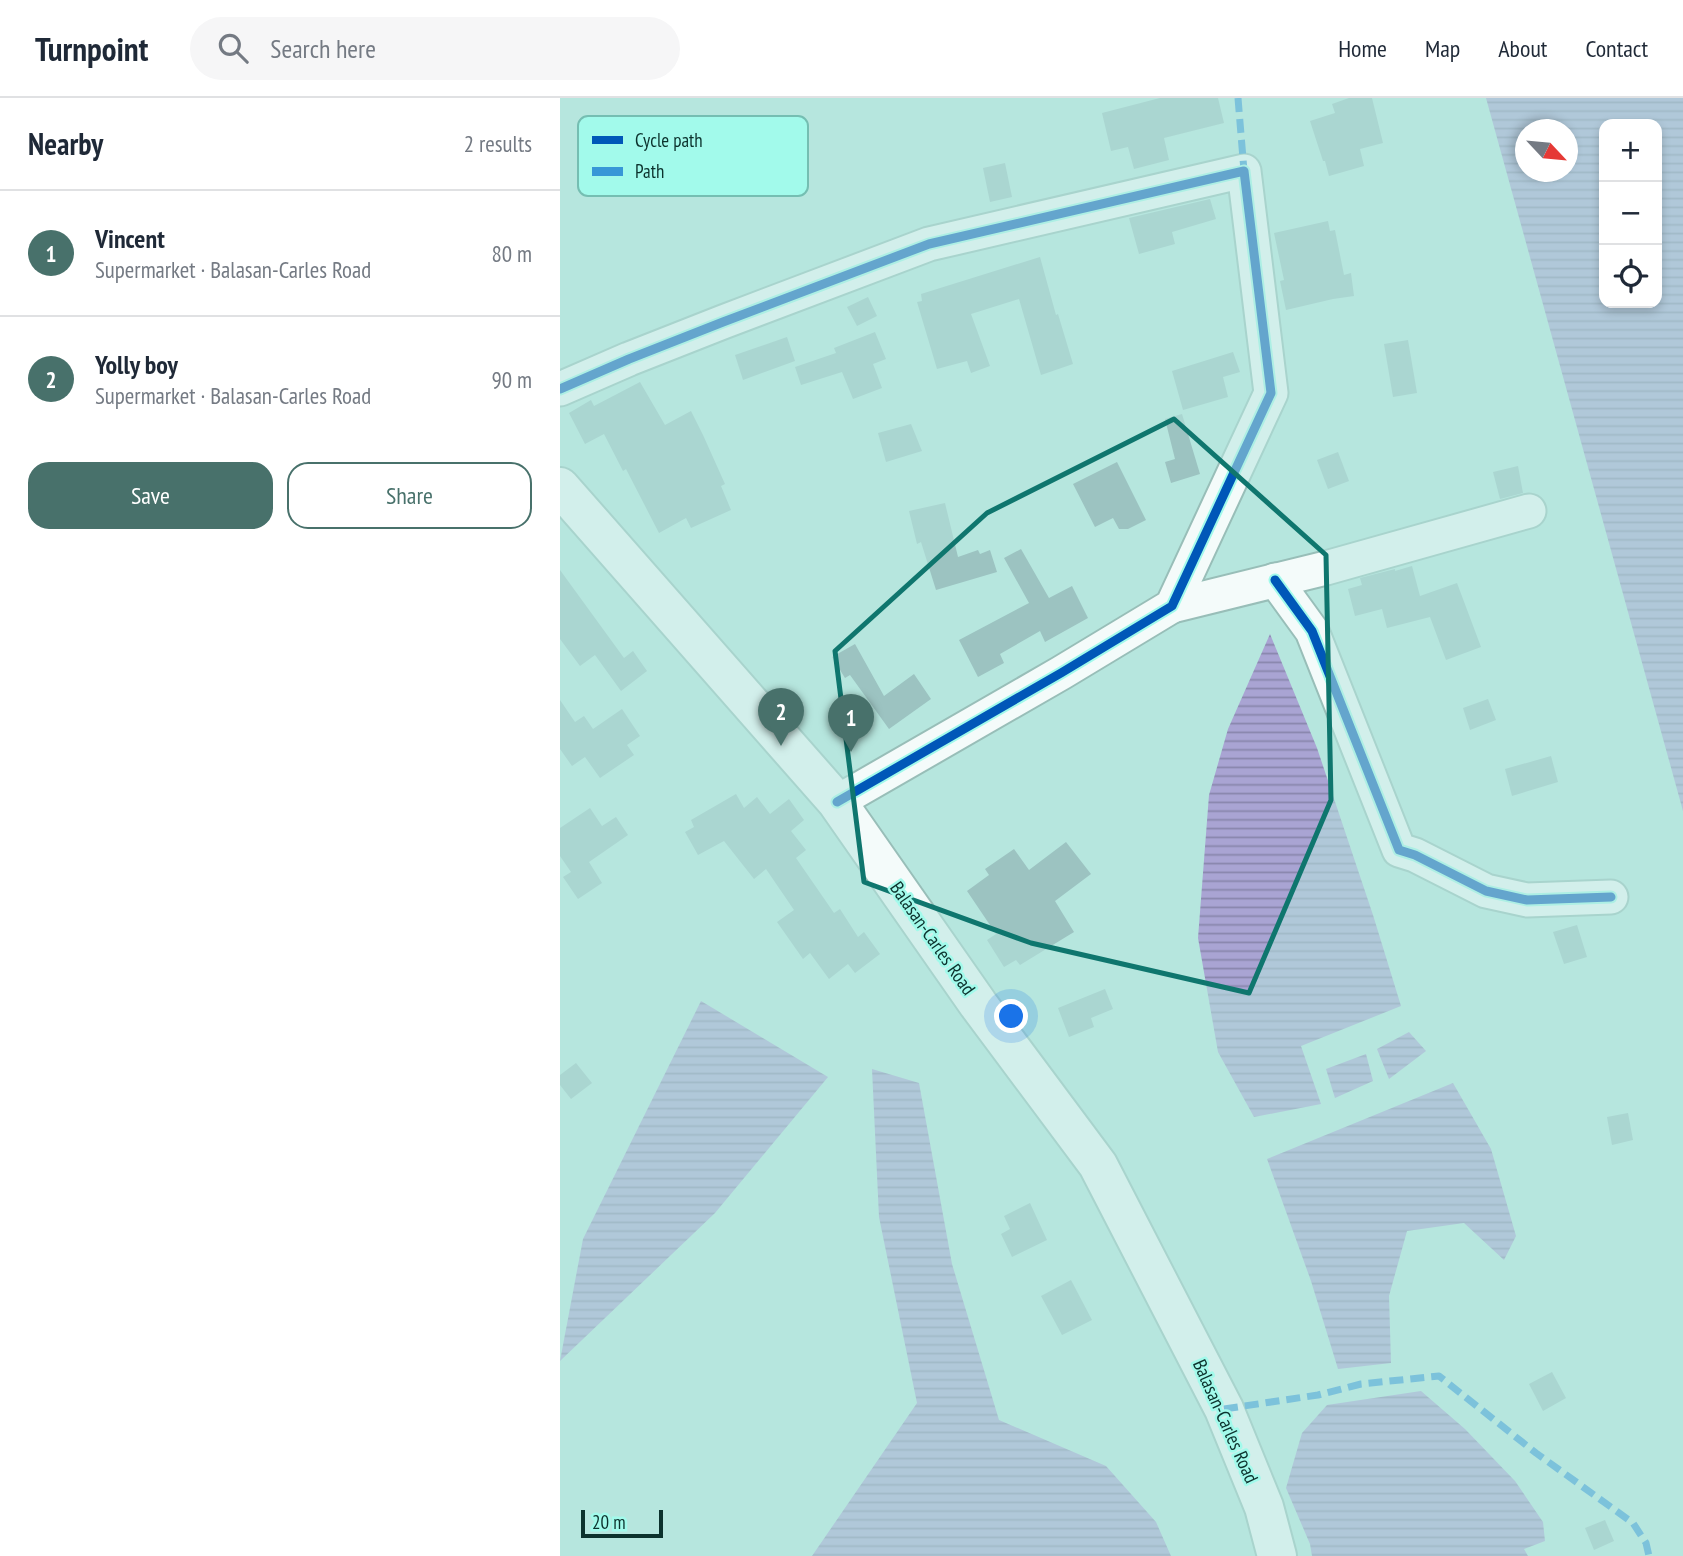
<!DOCTYPE html>
<html lang="en">
<head>
<meta charset="utf-8">
<style>
	body { margin:0; font-family:"PT Sans Narrow",sans-serif; background:#f6f6f7; color:#1f2937 }
	.controls { position:absolute; right:21px; top:21px; display:grid; overflow:hidden; border-radius:14px; box-shadow:0 4px 10px #0003 }
	.controls button { width:63px; height:63px; display:grid; place-items:center; padding:0; border:0; border-bottom:2px solid #e0e1e3; background:#fff; color:#1f2937; font:35px sans-serif }
	.compass { position:absolute; left:955px; top:21px; width:63px; height:63px; border-radius:50%; background:#fff; box-shadow:0 4px 10px #0003; rotate:116deg }
	.scale { position:absolute; left:21px; bottom:18px; width:82px; box-sizing:border-box; padding-left:7px; border:4px solid #0c322d; border-top:0; font-size:19px; line-height:24px; white-space:nowrap; color:#0c322d; -webkit-text-stroke:5px #a2faeb; paint-order:stroke }
	.you { position:absolute; left:452px; top:919px; width:24px; height:24px; margin:-18px; border:5px solid #fff; border-radius:50%; background:#1a73e8; box-shadow:0 0 0 10px #1a73e833 }
	.badge { display:grid; place-items:center; width:46px; height:46px; border-radius:50%; background:#48716b; color:#fff; font-size:23px; font-weight:700 }
	.pin { position:absolute; translate:-50% -58px; filter:drop-shadow(0 2px 4px #0008) }
	.pin::after { content:''; position:absolute; top:37px; width:24px; height:21px; background:inherit; clip-path:polygon(0 0,100% 0,50% 100%) }
	.list { margin:0; padding:0; list-style:none }
	h2 { display:flex; justify-content:space-between; align-items:center; height:91px; margin:0; padding:0 28px; font-size:30px }
	h2 small { font-size:23px; font-weight:400; color:#747a83 }
	.list li { display:grid; grid-template-columns:46px 1fr auto; gap:21px; align-items:center; box-sizing:border-box; height:126px; padding:0 28px; border-top:2px solid #e0e1e3 }
	.list b { display:block; font-size:26px; white-space:nowrap }
	.list p { margin:0; font-size:23px; white-space:nowrap; color:#747a83 }
	.list em { font-size:23px; font-style:normal; color:#747a83 }
	.actions { display:flex; gap:14px; padding:21px 28px }
	.actions a { flex:1; padding:16px 0; border:2px solid #48716b; border-radius:21px; text-align:center; font-size:24px; color:#48716b }
	.actions .main { background:#48716b; color:#fff }
	.icon { flex:none; width:38px; height:38px; fill:none; stroke:currentColor; stroke-width:2; stroke-linecap:round; stroke-linejoin:round }
	.map { position:relative; flex:none; width:1123px; height:1458px; overflow:hidden }
	header { display:flex; align-items:center; gap:42px; box-sizing:border-box; height:98px; padding:0 35px; background:#fff; border-bottom:2px solid #e0e1e3 }
	header strong { font-size:33px }
	nav { display:flex; gap:38px; margin-inline-start:auto; font-size:24px }
	.search { width:490px; height:63px; background:#f6f6f7; display:flex; align-items:center; gap:18px; box-sizing:border-box; padding:0 24px; border-radius:38px; color:#747a83; font-size:26px }
	main { display:flex }
	aside { flex:1; background:#fff }
	.map>svg:first-child { display:block }
	.water { fill:url(#water-rules); fill-rule:evenodd }
	.building { fill:#9cc3c1 }
	.lines { fill:none; stroke-linecap:round; stroke-linejoin:round }
	.minor-casing { stroke:#98beb8; stroke-width:37 }
	.secondary-casing { stroke:#98beb8; stroke-width:42 }
	.minor { stroke:#f4fbfa; stroke-width:33 }
	.secondary { stroke:#f4fbfa; stroke-width:38 }
	.quiet { stroke:#3797d7; stroke-width:7; stroke-dasharray:14 7; stroke-linecap:butt }
	.cycleway-casing { stroke:#a2faeb; stroke-width:13 }
	.cycleway { stroke:#0057b8; stroke-width:9 }
	.marked { fill:none; stroke:#0f766e; stroke-width:5; stroke-linejoin:round }
	.labels { text-anchor:middle; dominant-baseline:central; stroke-width:5; stroke-linejoin:round; paint-order:stroke }
	.street-label { font-size:19px; fill:#0c322d; stroke:#a2faeb }
	.key { fill:#a2faeb; stroke:#75beb2; stroke-width:2 }
	.key-label { font-size:19px; fill:#0c322d }
</style>
</head>
<body>
<header>
<strong>Turnpoint</strong>
<div class="search"><svg class="icon" aria-label="search" viewBox="0 0 24 24"><circle cx="10" cy="10" r="6"/><path d="M15 15l6 6"/></svg>Search here</div>
<nav><a>Home</a><a>Map</a><a>About</a><a>Contact</a></nav>
</header>
<main>
<aside>
<h2>Nearby<small>2 results</small></h2>
<ul class="list">
<li><span class="badge">1</span><div><b>Vincent</b><p>Supermarket · Balasan-Carles Road</p></div><em>80 m</em></li>
<li><span class="badge">2</span><div><b>Yolly boy</b><p>Supermarket · Balasan-Carles Road</p></div><em>90 m</em></li>
</ul>
<div class="actions"><a class="main">Save</a><a>Share</a></div>
</aside>
<div class="map">
<svg width="1123" height="1458" viewBox="0 0 1123 1458">
	<defs>
		<pattern id="water-rules" width="6" height="5" patternUnits="userSpaceOnUse" patternTransform="scale(1.75)"><rect width="6" height="5" fill="#a9a4d3"/><path d="M0 2.5h6" fill="none" stroke="#8886ac"/></pattern>
	</defs>
	<rect width="100%" height="100%" fill="#b6e6de"/>
	<g class="water">
		<path d="M926,0H1123V713ZM1044,26H1097V205H1044ZM965,32H1007V74H965Z"/>
		<polygon points="710,536 757,650 813,817 841,908 741,948 761,1006 694,1019 658,954 638,840 649,697 668,631"/>
		<polygon points="141,903 268,979 155,1115 0,1263 23,1141"/>
		<polygon points="849,934 866,953 829,981 817,951"/>
		<polygon points="806,956 813,983 775,1000 766,971"/>
		<polygon points="312,971 359,985 392,1166 439,1322 546,1368 596,1424 611,1458 252,1458 357,1305 319,1119"/>
		<polygon points="893,985 931,1051 956,1138 944,1162 904,1125 847,1133 829,1198 831,1265 778,1271 751,1183 707,1061"/>
		<polygon points="861,1293 905,1331 955,1383 983,1424 985,1443 964,1451 968,1458 752,1458 750,1446 726,1390 742,1335 767,1307"/>
	</g>
	<g class="building">
		<polygon points="600,0 658,0 664,25 604,40 609,62 574,71 568,49 551,53 542,15"/>
		<polygon points="789,0 812,0 823,45 800,51 804,68 769,78 765,63 763,63 750,23 775,15 772,6"/>
		<polygon points="445,65 452,99 430,104 423,70"/>
		<polygon points="650,101 656,121 612,134 615,146 579,156 569,120"/>
		<polygon points="768,123 770,133 775,132 784,177 791,175 794,198 773,201 726,212 720,183 724,182 714,135"/>
		<polygon points="480,159 496,217 498,216 513,266 481,277 459,201 411,216 430,268 411,275 407,263 377,271 357,204 362,203 361,196"/>
		<polygon points="308,199 317,218 297,228 287,209"/>
		<polygon points="315,234 326,261 313,266 322,290 293,301 282,274 241,287 235,269 276,255 274,250"/>
		<polygon points="227,239 235,263 183,282 175,257"/>
		<polygon points="848,242 857,295 833,299 824,246"/>
		<polygon points="673,254 680,274 663,279 668,299 623,312 612,273"/>
		<polygon points="80,284 105,327 131,313 143,337 165,386 161,388 171,412 131,430 126,420 99,435 66,371 63,373 44,336 25,346 9,315 31,302 34,308"/>
		<polygon points="622,316 640,376 611,385 605,364 615,361 605,321"/>
		<polygon points="351,326 362,353 326,364 318,335"/>
		<polygon points="778,354 789,383 768,391 757,362"/>
		<polygon points="557,364 586,422 568,431 559,431 553,420 535,429 513,386"/>
		<polygon points="958,368 963,395 940,401 933,374"/>
		<polygon points="385,405 398,459 418,452 420,456 430,452 437,474 376,492 361,444 357,446 349,413"/>
		<polygon points="461,451 489,500 512,488 528,520 485,544 480,533 440,556 444,565 418,579 399,542 469,505 444,460"/>
		<polygon points="852,468 860,498 897,485 921,549 886,562 870,519 827,530 822,511 795,518 788,491 802,487 800,480 835,471 835,473"/>
		<polygon points="0,472 64,560 73,553 87,573 61,593 35,557 20,568 0,541"/>
		<polygon points="295,546 324,598 354,576 371,601 329,631 290,577 285,580 272,559"/>
		<polygon points="928,601 936,622 910,632 903,610"/>
		<polygon points="0,602 15,624 24,618 33,631 62,611 80,638 67,647 74,657 40,680 25,659 12,668 0,651"/>
		<polygon points="991,658 998,684 952,698 945,671"/>
		<polygon points="176,696 184,710 197,699 210,716 229,701 244,722 231,733 246,752 236,760 274,815 280,811 298,839 304,834 320,856 295,875 288,866 269,881 250,855 243,861 217,824 234,812 206,771 194,781 164,743 138,757 125,734 134,729 131,722"/>
		<polygon points="30,710 42,728 56,719 68,737 29,764 42,785 18,801 3,779 11,774 0,758 0,730"/>
		<polygon points="506,744 531,776 495,803 514,834 460,867 456,862 444,869 427,842 436,836 407,793 429,777 425,771 454,751 469,772"/>
		<polygon points="1017,827 1027,859 1004,866 993,834"/>
		<polygon points="545,891 553,911 531,920 534,929 509,939 498,910"/>
		<polygon points="16,965 32,985 11,1001 0,987 0,977"/>
		<polygon points="1068,1015 1073,1042 1052,1047 1047,1019"/>
		<polygon points="470,1105 487,1142 452,1159 441,1136 450,1131 444,1118"/>
		<polygon points="511,1182 532,1222 502,1237 481,1198"/>
		<polygon points="992,1274 1006,1300 983,1313 969,1286"/>
		<polygon points="1045,1422 1054,1443 1034,1452 1025,1430"/>
	</g>
	<g class="lines">
		<defs>
			<g id="minor">
				<polyline points="0,291 69,261 163,224 369,146 684,73 711,295 612,508 501,575 277,704"/>
				<polyline points="715,482 752,533 839,752 855,757 926,793 967,802 1051,799"/>
				<polyline points="612,508 766,470 969,413"/>
			</g>
			<polyline id="secondary" points="0,389 277,704 418,906 538,1067 664,1311 704,1409 717,1458"/>
		</defs>
		<use href="#minor" class="minor-casing"/>
		<use href="#secondary" class="secondary-casing"/>
		<use href="#minor" class="minor"/>
		<use href="#secondary" class="secondary"/>
		<g class="quiet">
			<polyline points="678,0 684,73"/>
			<polyline points="664,1311 758,1297 801,1286 879,1278 976,1355 1073,1425 1086,1445 1089,1458"/>
		</g>
		<defs>
			<g id="cycleway">
				<polyline points="0,291 69,261 163,224 369,146 684,73 711,295 612,508 501,575 277,704"/>
				<polyline points="715,482 752,533 839,752 855,757 926,793 967,802 1051,799"/>
			</g>
		</defs>
		<use href="#cycleway" class="cycleway-casing"/>
		<use href="#cycleway" class="cycleway"/>
	</g>
	<path d="M0 0H1123V1458H0ZM614,321L766,457L771,702L689,895L471,845L304,784L275,553L427,415Z" fill="#b6e6de" fill-opacity=".55" fill-rule="evenodd"/>
	<path class="marked" d="M614,321L766,457L771,702L689,895L471,845L304,784L275,553L427,415Z"/>
	<g class="labels">
		<g class="street-label">
			<text transform="translate(373 840) rotate(55)">Balasan-Carles Road</text>
			<text transform="translate(666 1323) rotate(66)">Balasan-Carles Road</text>
		</g>
	</g>
	<rect x="18" y="18" width="230" height="80" rx="10" class="key"/>
	<rect x="32" y="38" width="31" height="8" fill="#0057b8"/>
	<rect x="32" y="69" width="31" height="9" fill="#3797d7"/>
	<g class="key-label">
		<text x="75" y="49">Cycle path</text>
		<text x="75" y="80">Path</text>
	</g>
</svg>
<div class="controls">
<button>+</button>
<button>−</button>
<button><svg class="icon" aria-label="locate" viewBox="0 0 24 24"><circle cx="12" cy="12" r="6"/><path d="M12 2v4M12 18v4M2 12h4M18 12h4"/></svg></button>
</div>
<svg class="compass" viewBox="-18 -18 36 36"><path d="M0-13l5 13h-10z" fill="#e53935"/><path d="M0 13l5-13h-10z" fill="#747a83"/></svg>
<div class="scale">20 m</div>
<div class="you"></div>
<div class="pin badge" style="left:291px;top:654px">1</div>
<div class="pin badge" style="left:221px;top:648px">2</div>
</div>
</main>
</body>
</html>
